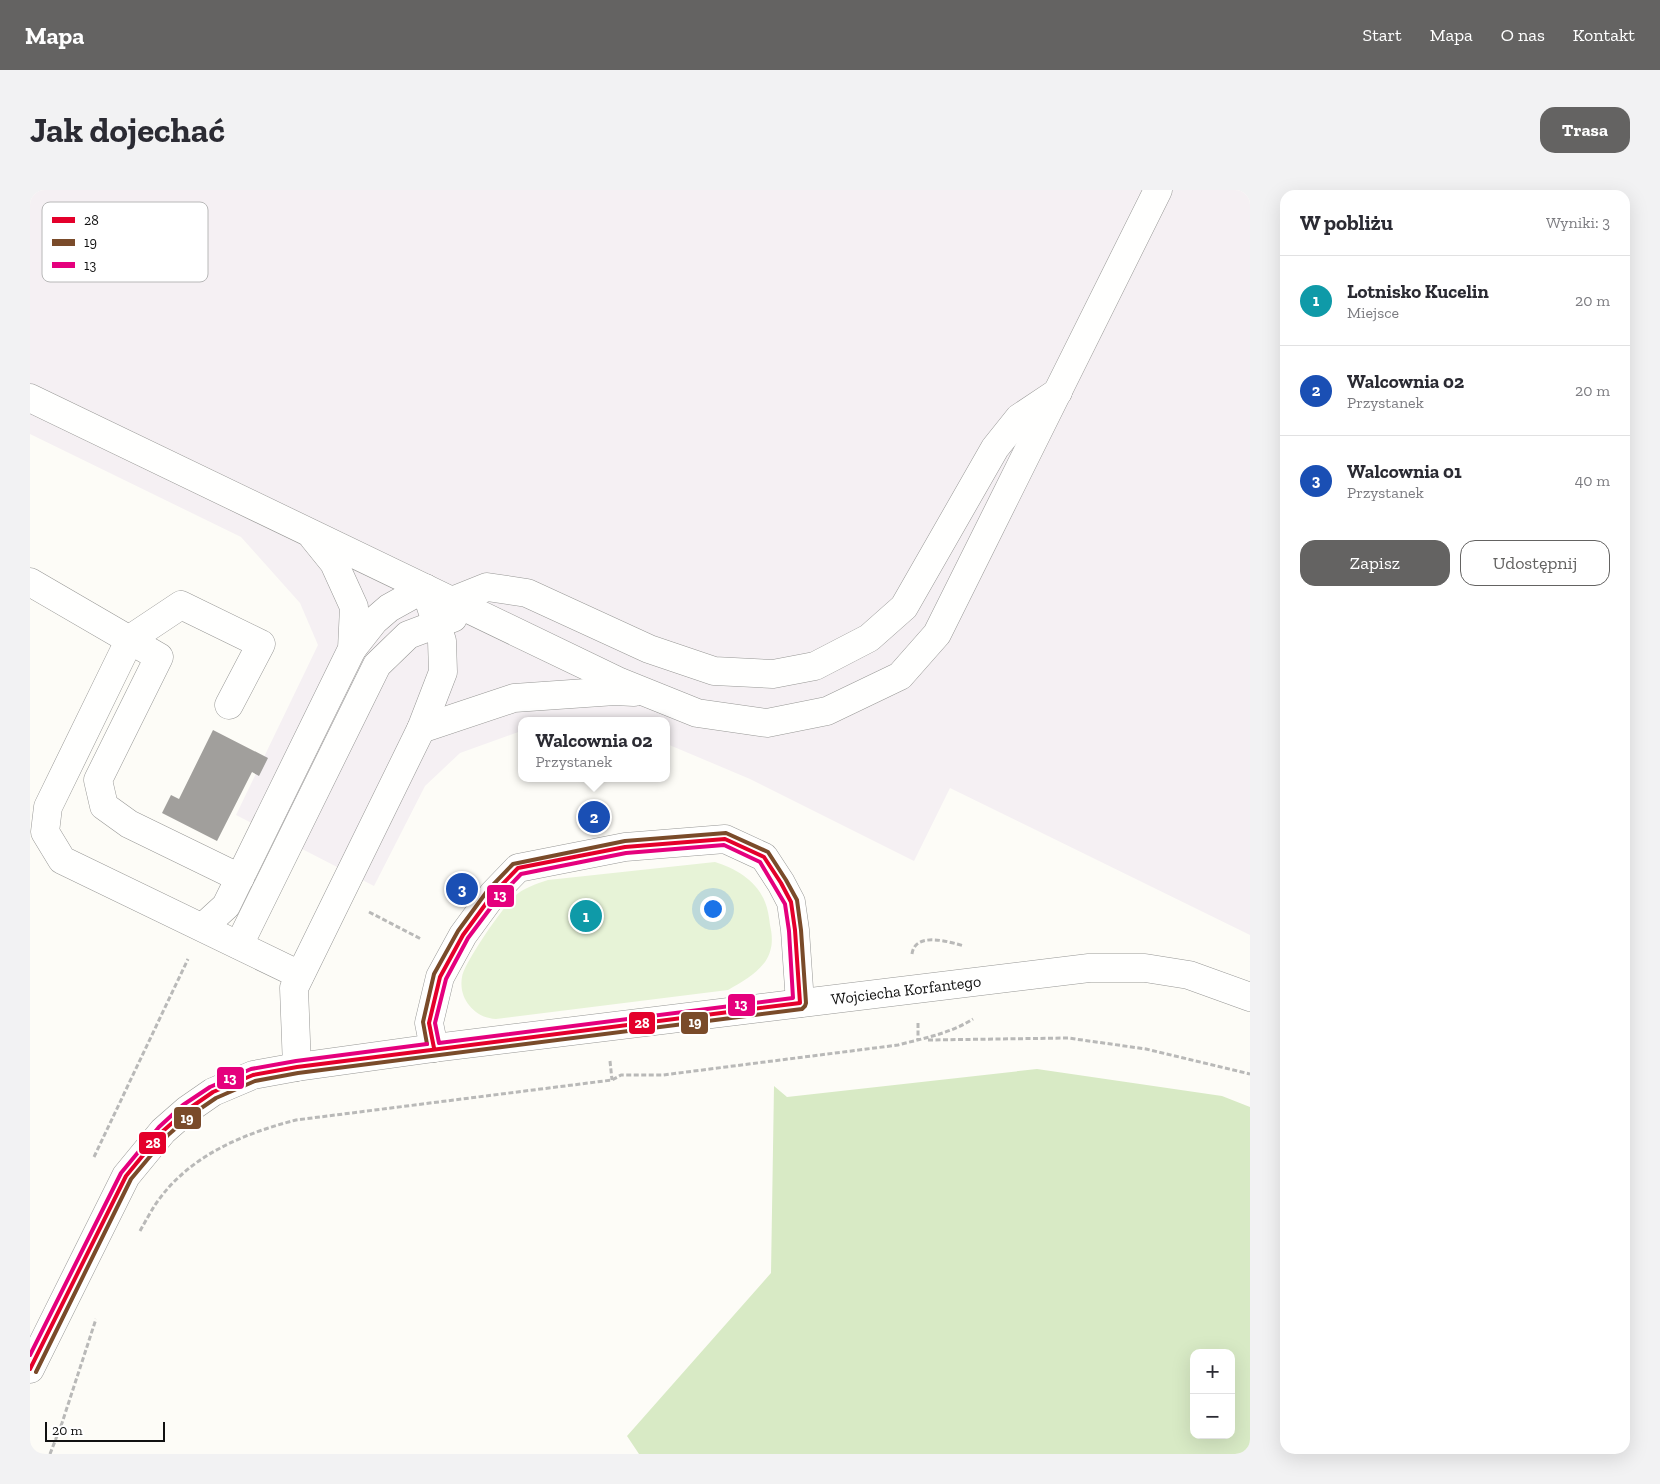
<!DOCTYPE html>
<html lang="pl">
<head>
<meta charset="utf-8">
<style>
	body { margin:0; font-family:"Zilla Slab",serif; background:#f2f2f3; color:#2b2b33 }
	.controls { position:absolute; right:15px; bottom:15px; display:grid; overflow:hidden; border-radius:10px; box-shadow:0 5px 20px #0002 }
	.controls button { width:45px; height:45px; display:grid; place-items:center; padding:0; border:0; border-bottom:1px solid #e1e1e2; background:#fff; color:#2b2b33; font:25px sans-serif }
	.scale { position:absolute; left:15px; bottom:12px; width:120px; box-sizing:border-box; padding-left:5px; border:2px solid #111; border-top:0; font-size:14px; line-height:18px; white-space:nowrap; color:#111; -webkit-text-stroke:4px #fff; paint-order:stroke }
	.you { position:absolute; left:682px; top:718px; width:18px; height:18px; margin:-12px; border:4px solid #fff; border-radius:50%; background:#1a73e8; box-shadow:0 0 0 8px #1a73e833 }
	.badge { display:grid; place-items:center; width:32px; height:32px; border-radius:50%; background:#646362; color:#fff; font-size:16px; font-weight:700 }
	.pin { position:absolute; translate:-50% -50%; border:2px solid #fff; box-shadow:0 1px 5px #0006 }
	.popup { position:absolute; left:488px; top:527px; width:152px; height:65px; box-sizing:border-box; display:grid; place-content:center; border-radius:10px; background:#fff; filter:drop-shadow(0 1px 4px #0005); font-size:16px; white-space:nowrap; color:#7c7c81 }
	.popup b { font-size:19px; color:#2b2b33 }
	.popup::after { content:''; position:absolute; left:50%; top:100%; margin-left:-10px; border:10px solid transparent; border-top-color:#fff }
	.list { margin:0; padding:0; list-style:none }
	h2 { display:flex; justify-content:space-between; align-items:center; height:65px; margin:0; padding:0 20px; font-size:21px }
	h2 small { font-size:16px; font-weight:400; color:#7c7c81 }
	.list li { display:grid; grid-template-columns:32px 1fr auto; gap:15px; align-items:center; box-sizing:border-box; height:90px; padding:0 20px; border-top:1px solid #e1e1e2 }
	.list b { display:block; font-size:19px; white-space:nowrap }
	.list p { margin:0; font-size:16px; white-space:nowrap; color:#7c7c81 }
	.list em { font-size:16px; font-style:normal; color:#7c7c81 }
	.actions { display:flex; gap:10px; padding:15px 20px }
	.actions a { flex:1; padding:11px 0; border:1px solid #646362; border-radius:15px; text-align:center; font-size:18px; color:#646362 }
	.actions .main { background:#646362; color:#fff }
	.map { position:relative; flex:none; width:1220px; height:1264px; overflow:hidden; border-radius:15px }
	header { display:flex; align-items:center; gap:30px; box-sizing:border-box; height:70px; padding:0 25px; background:#646362; color:#fff }
	header strong { font-size:24px }
	nav { display:flex; gap:28px; margin-inline-start:auto; font-size:18px }
	.intro { display:flex; align-items:center; justify-content:space-between; box-sizing:border-box; height:120px; padding:0 30px }
	h1 { margin:0; font-size:35px }
	.button { padding:12px 22px; border-radius:15px; background:#646362; color:#fff; font-size:18px; font-weight:700 }
	main { display:flex; gap:30px; padding:0 30px }
	aside { flex:1; background:#fff; border-radius:15px; box-shadow:0 5px 20px #0002 }
	.map>svg:first-child { display:block }
	.industrial { fill:#f5f0f3 }
	.green { fill:#e7f3d7 }
	.forest { fill:#d8eac5; fill-rule:evenodd }
	.building { fill:#a19f9c }
	.lines { fill:none; stroke-linecap:round; stroke-linejoin:round }
	.minor-casing { stroke:#979795; stroke-width:29 }
	.path { stroke:#b9b9b8; stroke-width:3; stroke-dasharray:5 2.5; stroke-linecap:butt }
	.minor { stroke:#fffffe; stroke-width:28 }
	.bus-1-casing { stroke:#fff; stroke-width:8 }
	.bus-2-casing { stroke:#fff; stroke-width:8 }
	.bus-3-casing { stroke:#fff; stroke-width:8 }
	.bus-1 { stroke:#e4002b; stroke-width:4 }
	.bus-2 { stroke:#7a4b2a; stroke-width:4 }
	.bus-3 { stroke:#e5007d; stroke-width:4 }
	.labels { text-anchor:middle; dominant-baseline:central; stroke-width:5; stroke-linejoin:round; paint-order:stroke }
	.street-label { font-size:16px; fill:#111; stroke:#fff }
	.key { fill:#fff; stroke:#b8b8b8; stroke-width:1 }
	.key-label { font-size:14px; fill:#111 }
	.line-badge { stroke:#fff; stroke-width:2 }
	.badge-label { font-size:14px; text-anchor:middle; font-weight:bold; fill:#fff }
</style>
</head>
<body>
<header>
<strong>Mapa</strong>
<nav><a>Start</a><a>Mapa</a><a>O nas</a><a>Kontakt</a></nav>
</header>
<div class="intro"><h1>Jak dojechać</h1><a class="button">Trasa</a></div>
<main>
<div class="map">
<svg width="1220" height="1264" viewBox="0 0 1220 1264">
	<rect width="100%" height="100%" fill="#fdfcf7"/>
	<polygon class="industrial" points="0,0 1220,0 1220,745 920,598 884,671 720,589 637,554 636,531 492,531 491,541 430,563 395,596 344,696 206,625 288,455 270,413 211,347 0,244"/>
	<path class="green" d="M685,672C705,678 727,691 735,712C738,719 739,727 740,735C743,748 743,760 735,772C725,785 712,792 698,800L466,829C445,828 428,809 432,787C434,773 472,718 484,707C493,698 506,694 518,690Z"/>
	<path class="forest" d="M1007,879L1192,906L1220,917V1264H609L597,1246L741,1083L744,896L757,907ZM1164,1163H1201V1245H1164Z"/>
	<polygon class="building" points="183,540 238,568 229,586 222,582 187,651 132,623 141,605 149,609"/>
	<g class="lines">
		<defs>
			<g id="minor">
				<polyline points="0,208 590,492 667,523 737,533 797,521 870,486 907,444 1128,0"/>
				<polyline points="0,392 129,467 68,590 74,616 99,634 210,688"/>
				<polyline points="422,411 457,397 497,403 619,459 684,481 743,484 785,476 839,448 874,417 965,258 989,228 1028,202"/>
				<polyline points="199,515 231,454 151,415 100,449 18,617 15,642 32,670 270,785"/>
				<polyline points="391,539 484,508 585,501 604,502"/>
				<polyline points="173,737 196,716 322,459 324,417 304,373 283,347"/>
				<polyline points="209,755 347,475 378,445 423,428"/>
				<polyline points="404,858 399,833 410,787 433,745 463,704 488,678 595,657 695,649 734,667 751,693 761,712 765,740 770,813"/>
				<polyline points="267,877 264,798 391,539 413,482 412,451 395,398 359,418 344,431 322,459"/>
				<polyline points="0,1179 96,986 133,941 157,920 183,902 223,885 267,877 404,858 1059,778 1115,778 1159,785 1220,807"/>
			</g>
		</defs>
		<use href="#minor" class="minor-casing"/>
		<g class="path">
			<polyline points="339,722 391,749"/>
			<path d="M882,764C885,741 920,752 934,756"/>
			<polyline points="888,833 888,850"/>
			<polyline points="898,850 1038,848 1116,859 1220,884"/>
			<polyline points="580,871 582,890"/>
			<polyline points="64,967 158,769"/>
			<path d="M110,1041C115,1032 120,1023 125,1015C158,966 212,944 266,930L582,890L591,885H633L868,855C894,848 919,844 943,829"/>
			<polyline points="20,1264 32,1233 66,1129"/>
		</g>
		<use href="#minor" class="minor"/>
		<defs>
			<polyline id="bus-1" points="0,1179 96,986 133,941 157,920 183,902 223,885 267,877 770,813 765,740 761,712 751,693 734,667 695,649 595,657 488,678 463,704 433,745 410,787 399,833 404,858"/>
			<polyline id="bus-2" points="6,1182 101,989 138,945 161,925 186,908 225,891 268,883 772,819 775,816 776,813 771,740 767,710 756,690 738,662 696,643 595,651 483,674 458,700 428,741 404,784 393,832 397,854"/>
			<g id="bus-3">
				<polygon points="694,655 730,672 755,714 759,741 763,808 409,853 405,833 416,789 438,748 468,708 491,684 596,663"/>
				<polyline points="0,1165 91,983 129,937 153,915 180,897 221,879 266,871 397,854"/>
			</g>
		</defs>
		<use href="#bus-1" class="bus-1-casing"/>
		<use href="#bus-2" class="bus-2-casing"/>
		<use href="#bus-3" class="bus-3-casing"/>
		<use href="#bus-1" class="bus-1"/>
		<use href="#bus-2" class="bus-2"/>
		<use href="#bus-3" class="bus-3"/>
	</g>
	<g class="labels">
		<g class="street-label">
			<text transform="translate(876 800) rotate(-7)">Wojciecha Korfantego</text>
		</g>
	</g>
	<rect x="12" y="12" width="166" height="80" rx="8" class="key"/>
	<rect x="22" y="27" width="23" height="6" fill="#e4002b"/>
	<rect x="22" y="49" width="23" height="7" fill="#7a4b2a"/>
	<rect x="22" y="72" width="23" height="6" fill="#e5007d"/>
	<g class="key-label">
		<text x="54" y="35">28</text>
		<text x="54" y="57">19</text>
		<text x="54" y="80">13</text>
	</g>
	<g class="line-badge">
		<rect x="456" y="694" width="29" height="24" rx="5" fill="#e5007d"/>
		<rect x="697" y="803" width="29" height="24" rx="5" fill="#e5007d"/>
		<rect x="650" y="821" width="29" height="24" rx="5" fill="#7a4b2a"/>
		<rect x="598" y="821" width="28" height="24" rx="5" fill="#e4002b"/>
		<rect x="186" y="876" width="29" height="24" rx="5" fill="#e5007d"/>
		<rect x="143" y="916" width="29" height="24" rx="5" fill="#7a4b2a"/>
		<rect x="108" y="941" width="29" height="24" rx="5" fill="#e4002b"/>
	</g>
	<g class="badge-label">
		<text x="470" y="710">13</text>
		<text x="711" y="819">13</text>
		<text x="665" y="837">19</text>
		<text x="612" y="838">28</text>
		<text x="200" y="893">13</text>
		<text x="157" y="933">19</text>
		<text x="123" y="958">28</text>
	</g>
</svg>
<div class="controls">
<button>+</button>
<button>−</button>
</div>
<div class="scale">20 m</div>
<div class="you"></div>
<div class="pin badge" style="left:556px;top:726px;background:#0f9aa8">1</div>
<div class="pin badge" style="left:564px;top:627px;background:#1a4fb4">2</div>
<div class="popup"><b>Walcownia 02</b>Przystanek</div>
<div class="pin badge" style="left:432px;top:699px;background:#1a4fb4">3</div>
</div>
<aside>
<h2>W pobliżu<small>Wyniki: 3</small></h2>
<ul class="list">
<li><span class="badge" style="background:#0f9aa8">1</span><div><b>Lotnisko Kucelin</b><p>Miejsce</p></div><em>20 m</em></li>
<li><span class="badge" style="background:#1a4fb4">2</span><div><b>Walcownia 02</b><p>Przystanek</p></div><em>20 m</em></li>
<li><span class="badge" style="background:#1a4fb4">3</span><div><b>Walcownia 01</b><p>Przystanek</p></div><em>40 m</em></li>
</ul>
<div class="actions"><a class="main">Zapisz</a><a>Udostępnij</a></div>
</aside>
</main>
</body>
</html>
